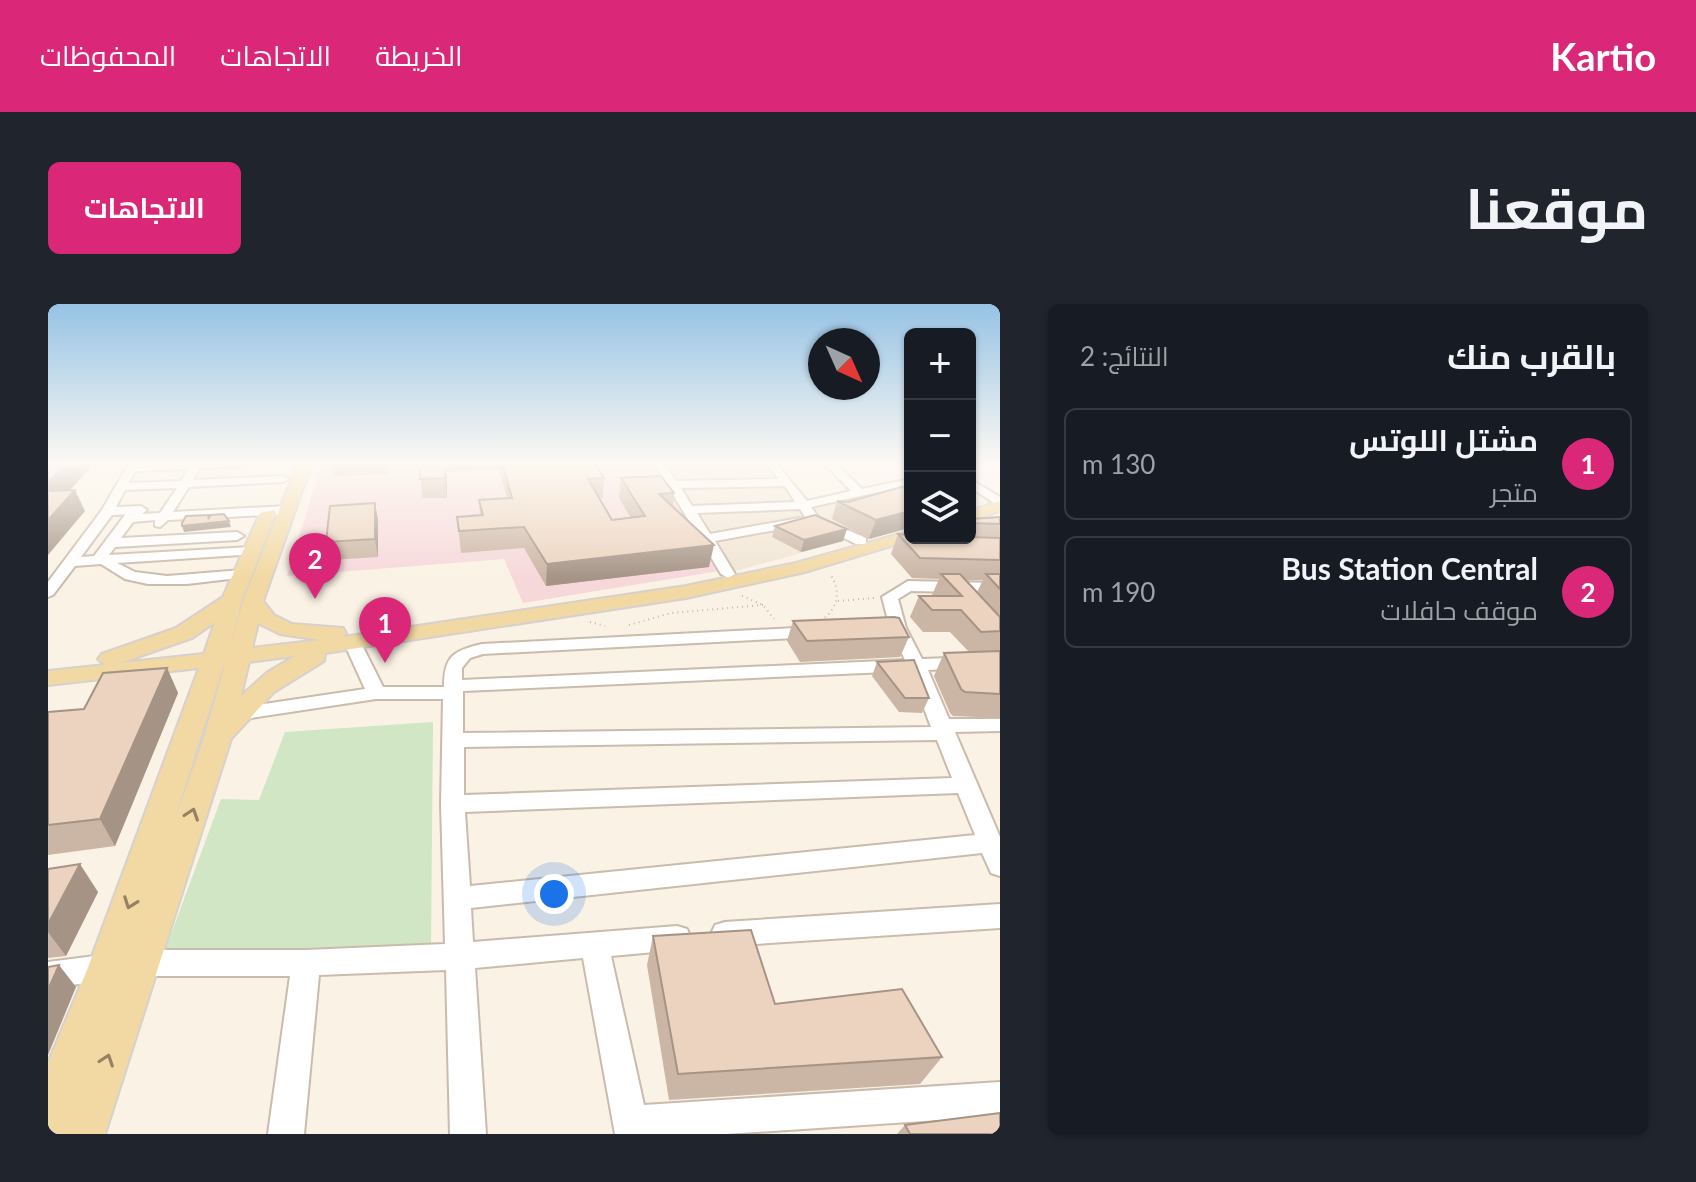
<!DOCTYPE html>
<html lang="ar">
<head>
<meta charset="utf-8">
<style>
	body { margin:0; font-family:Lato,Cairo,sans-serif; background:#20242c; color:#f1f3f6; direction:rtl }
	.controls { position:absolute; right:24px; top:24px; display:grid; overflow:hidden; border-radius:12px; box-shadow:0 2px 6px #0004 }
	.controls button { width:72px; height:72px; display:grid; place-items:center; padding:0; border:0; border-bottom:2px solid #363941; background:#171b24; color:#f1f3f6; font:40px sans-serif }
	.compass { position:absolute; left:760px; top:24px; width:72px; height:72px; border-radius:50%; background:#171b24; box-shadow:0 2px 6px #0004; rotate:135deg }
	.you { position:absolute; left:506px; top:590px; width:28px; height:28px; margin:-20px; border:6px solid #fff; border-radius:50%; background:#1a73e8; box-shadow:0 0 0 12px #1a73e833 }
	.badge { display:grid; place-items:center; width:52px; height:52px; border-radius:50%; background:#db2777; color:#fff; font-size:26px; font-weight:700 }
	.pin { position:absolute; translate:-50% -66px; filter:drop-shadow(0 2px 4px #0008) }
	.pin::after { content:''; position:absolute; top:42px; width:28px; height:24px; background:inherit; clip-path:polygon(0 0,100% 0,50% 100%) }
	.list { margin:0; padding:0; list-style:none }
	h2 { display:flex; justify-content:space-between; align-items:center; height:104px; margin:0; padding:0 32px; font-size:34px }
	h2 small { font-size:26px; font-weight:400; color:#9ea1a6 }
	.list li { display:grid; grid-template-columns:52px 1fr auto; gap:24px; align-items:center; box-sizing:border-box; height:112px; margin:0 16px 16px; padding:0 16px; border:2px solid #363941; border-radius:12px }
	.list b { display:block; font-size:30px; white-space:nowrap }
	.list p { margin:0; font-size:26px; white-space:nowrap; color:#9ea1a6 }
	.list em { font-size:26px; font-style:normal; color:#9ea1a6 }
	.icon { flex:none; width:44px; height:44px; fill:none; stroke:currentColor; stroke-width:2; stroke-linecap:round; stroke-linejoin:round }
	.map { position:relative; flex:none; width:952px; height:830px; overflow:hidden; direction:ltr; border-radius:12px }
	header { display:flex; align-items:center; gap:48px; box-sizing:border-box; height:112px; padding:0 40px; background:#db2777; color:#fff }
	header strong { font-size:38px }
	nav { display:flex; gap:44px; margin-inline-start:auto; font-size:28px }
	.intro { display:flex; align-items:center; justify-content:space-between; box-sizing:border-box; height:192px; padding:0 48px }
	h1 { margin:0; font-size:56px }
	.button { padding:20px 36px; border-radius:12px; background:#db2777; color:#fff; font-size:28px; font-weight:700 }
	main { display:flex; gap:48px; padding:0 48px }
	aside { flex:1; background:#171b24; border-radius:12px; box-shadow:0 2px 6px #0004 }
	.map>svg:first-child { display:block }
	.residential { fill:#f1e5d3 }
	.medical { fill:#f7d8da }
	.green { fill:#d0e6c4 }
	.lines { fill:none; stroke-linecap:round; stroke-linejoin:round }
	.minor-casing { stroke:#cabbac; stroke-width:4 }
	.major-casing { stroke:#d7d1cd; stroke-width:4 }
	.path { stroke:#d1b7a2; stroke-width:2; stroke-dasharray:1 4; stroke-linecap:butt }
	.minor { fill:#fff; fill-rule:evenodd }
	.major { fill:#f2d9a3; fill-rule:evenodd }
	.wall { fill:#cbb5a4; fill-rule:evenodd }
	.shaded-wall { fill:#a59486 }
	.building { fill:#ecd3bf; stroke:#a59486; stroke-width:2 }
	.oneway { stroke:#978166 }
</style>
</head>
<body>
<header>
<strong>Kartio</strong>
<nav><a>الخريطة</a><a>الاتجاهات</a><a>المحفوظات</a></nav>
</header>
<div class="intro"><h1>موقعنا</h1><a class="button">الاتجاهات</a></div>
<main>
<aside>
<h2>بالقرب منك<small>النتائج: 2</small></h2>
<ul class="list">
<li><span class="badge">1</span><div><b>مشتل اللوتس</b><p>متجر</p></div><em>130 m</em></li>
<li><span class="badge">2</span><div><b>Bus Station Central</b><p>موقف حافلات</p></div><em>190 m</em></li>
</ul>
</aside>
<div class="map">
<svg width="952" height="830" viewBox="0 0 952 830">
	<rect width="100%" height="100%" fill="#faf2e4"/>
	<polygon class="residential" points="613,159 722,159 753,202 862,179 862,219 680,269"/>
	<polygon class="medical" points="274,159 602,159 671,267 475,299 456,255 239,272"/>
	<polygon class="green" points="385,418 383,643 115,652 173,495 211,496 237,428"/>
	<g class="lines">
		<defs>
			<g id="minor">
				<path d="M81,159H200L195,162L152,164L145,176L235,172L241,175L235,178L141,183L125,208L238,202L244,206L238,210L120,216L112,223L107,222V216L85,218L73,234L189,228L196,232L189,236L67,243L61,251L203,243L208,244V250L69,259L87,268L119,272L194,266L199,267V273L139,280H100L77,275L53,260L27,262L5,291L0,293V278L54,206ZM141,165L133,177L81,179L87,167ZM129,184L112,209L94,210L99,206L93,202L68,203L77,186ZM81,210L77,211L46,252L33,253L64,211L86,210Z"/>
				<path d="M606,159H616L628,177L731,175L718,159H728L759,197L803,187L776,159H787L814,185L862,175V181L763,203L771,214L818,234V240H808L766,219L667,237L687,270L680,274L673,270ZM737,182L747,198L644,202L633,184ZM752,205L757,213L662,230L649,209Z"/>
				<polygon points="922,175 952,193 952,203 922,183"/>
				<path d="M860,277L952,279V289L863,287L850,295L858,324L874,355L952,352V362L880,366L901,415H952V427L907,428L952,533V572L943,569L934,549L423,604L425,638L629,622L639,625L643,634L639,643L629,646L563,652L596,801L952,778V812L678,830H567L535,654L427,664L438,830H402L398,666L271,671L256,830H220L242,672H93L0,684V658L93,646H258L397,640L393,500L395,395H328L190,416L180,410L190,404L317,385L297,341L300,337H312L335,383H396C396,352 405,347 434,340L766,323L774,328L766,333L435,350L422,354L414,364V376L857,356L842,324L834,293ZM862,367L883,423L415,429V387ZM889,436L904,474L416,491V443ZM910,489L927,531L422,582L417,508Z"/>
				<polygon points="952,600 952,624 677,642 667,639 663,630 667,621 677,618"/>
			</g>
			<g id="major">
				<path d="M250,159H264L215,297L226,311L244,320L295,324L298,329L295,333L638,282L748,259L862,227V234H869L757,268L638,294L277,349L276,357L226,388L183,435L57,830H0V759L39,666L151,364L0,381V367L57,361L50,355L54,350L128,324L175,293L212,209L226,206L228,209L194,296L181,347L195,297ZM167,318L156,350L72,359L144,334ZM210,319L232,330L272,336L204,344ZM247,352L220,368L193,392L201,358ZM177,361L154,440L126,517L176,361Z"/>
				<polygon points="952,197 952,207 922,217 922,207"/>
			</g>
		</defs>
		<use href="#minor" class="minor-casing"/>
		<use href="#major" class="major-casing"/>
		<g class="path">
			<polyline points="694,292 715,301 726,315"/>
			<polyline points="790,297 826,294"/>
			<path d="M773,317C790,304 794,288 782,270"/>
			<polyline points="542,318 557,322"/>
			<polyline points="581,321 623,309 715,301"/>
		</g>
		<use href="#minor" class="minor"/>
		<use href="#major" class="major"/>
	</g>
	<g class="wall">
		<polygon points="284,159 341,159 339,170 286,172"/>
		<polygon points="372,159 547,159 556,174 555,194 551,194 564,216 583,214 571,194 573,174 626,189 625,203 661,263 498,282 476,244 413,249 409,213 432,211 431,196 459,194 451,166 399,168 399,194 374,194"/>
		<polygon points="862,184 862,226 861,224 821,235 784,215 789,197 800,198"/>
		<polygon points="327,199 330,216 330,253 281,256 278,238"/>
		<path d="M952,213V414L905,412L902,409L886,372L896,349L921,348L902,328H875L862,313L871,292H885L884,291L891,275L864,274L843,250L850,230L922,234V215ZM917,276H935L929,288Z"/>
		<polygon points="727,222 795,237 753,248 724,233"/>
		<polygon points="745,317 861,333 852,353 752,358 739,337"/>
		<polygon points="829,358 881,394 874,409 851,408 824,372"/>
		<polygon points="119,364 130,389 67,542 0,551 0,408 36,405"/>
		<polygon points="0,565 50,588 18,652 0,654"/>
		<polygon points="605,632 727,700 894,753 872,780 621,796 599,661"/>
		<polygon points="857,821 952,830 849,830"/>
	</g>
	<g class="shaded-wall">
		<polygon points="20,159 40,159 42,164 1,209 0,206 0,179"/>
		<polygon points="398,159 399,168 399,194 397,174"/>
		<polygon points="27,186 37,207 0,251 0,216"/>
		<polygon points="327,199 330,216 330,253 327,235"/>
		<polygon points="862,207 861,224 821,235 828,216"/>
		<polygon points="163,217 181,217 183,223 136,228 134,222"/>
		<polygon points="799,225 795,237 753,248 756,236"/>
		<polygon points="666,241 661,263 498,282 499,260"/>
		<polygon points="119,364 130,389 67,542 52,515"/>
		<polygon points="32,560 50,588 18,652 0,628 0,620"/>
		<polygon points="11,661 28,683 0,751 0,686"/>
	</g>
	<g class="building">
		<polygon points="0,159 20,159 0,179"/>
		<polygon points="372,159 398,159 397,174 372,175"/>
		<polygon points="454,159 547,159 556,174 540,175 564,216 597,212 573,174 613,172 626,189 611,190 666,241 499,260 476,223 411,227 409,213 435,211 431,196 464,194"/>
		<polygon points="857,182 862,184 862,207 828,216 789,197 800,198"/>
		<polygon points="27,186 0,216 0,187"/>
		<polygon points="327,199 327,235 278,238 282,202"/>
		<polygon points="176,210 181,217 134,222 134,219 138,212 161,211 160,215 163,211"/>
		<polygon points="767,211 799,225 756,236 727,222"/>
		<polygon points="952,213 952,220 922,219 922,215"/>
		<polygon points="850,230 862,231 862,234 922,234 922,233 952,234 952,256 872,254"/>
		<polygon points="893,270 912,270 952,313 952,327 933,328 913,306 884,306 871,292 914,292"/>
		<polygon points="938,270 952,270 952,285"/>
		<polygon points="846,313 851,314 861,333 759,337 745,317"/>
		<polygon points="952,347 952,390 917,388 913,385 896,349"/>
		<polygon points="866,356 881,394 857,394 829,358"/>
		<polygon points="119,364 52,515 0,521 0,408 36,405 55,369"/>
		<polygon points="32,560 0,620 0,565"/>
		<polygon points="703,626 727,700 854,685 894,753 630,770 605,632"/>
		<polygon points="11,661 0,686 0,663"/>
		<polygon points="952,809 952,830 862,830 857,821"/>
	</g>
	<defs><path id="oneway-chevron" d="M-2-3.5L2.5 0L-2 3.5" fill="none" stroke-width="1.6" stroke-linecap="round" stroke-linejoin="round" transform="scale(2)"/></defs>
	<g class="oneway">
		<use href="#oneway-chevron" transform="translate(144 510) rotate(-71)"/>
		<use href="#oneway-chevron" transform="translate(82 599) rotate(110)"/>
		<use href="#oneway-chevron" transform="translate(59 756) rotate(-71)"/>
	</g>
	<linearGradient id="sky" x2="0" y2="1"><stop stop-color="#96c3e5"/><stop offset="0.58" stop-color="#fdf9f3"/><stop offset="1" stop-color="#fdf9f3" stop-opacity="0"/></linearGradient>
	<rect width="952" height="275" fill="url(#sky)"/>
</svg>
<div class="controls">
<button>+</button>
<button>−</button>
<button><svg class="icon" aria-label="layers" viewBox="0 0 24 24"><path d="M12 4l9 5-9 5-9-5zM3 14l9 5 9-5"/></svg></button>
</div>
<svg class="compass" viewBox="-18 -18 36 36"><path d="M0-13l5 13h-10z" fill="#e53935"/><path d="M0 13l5-13h-10z" fill="#9ea1a6"/></svg>
<div class="you"></div>
<div class="pin badge" style="left:337px;top:359px">1</div>
<div class="pin badge" style="left:267px;top:295px">2</div>
</div>
</main>
</body>
</html>
